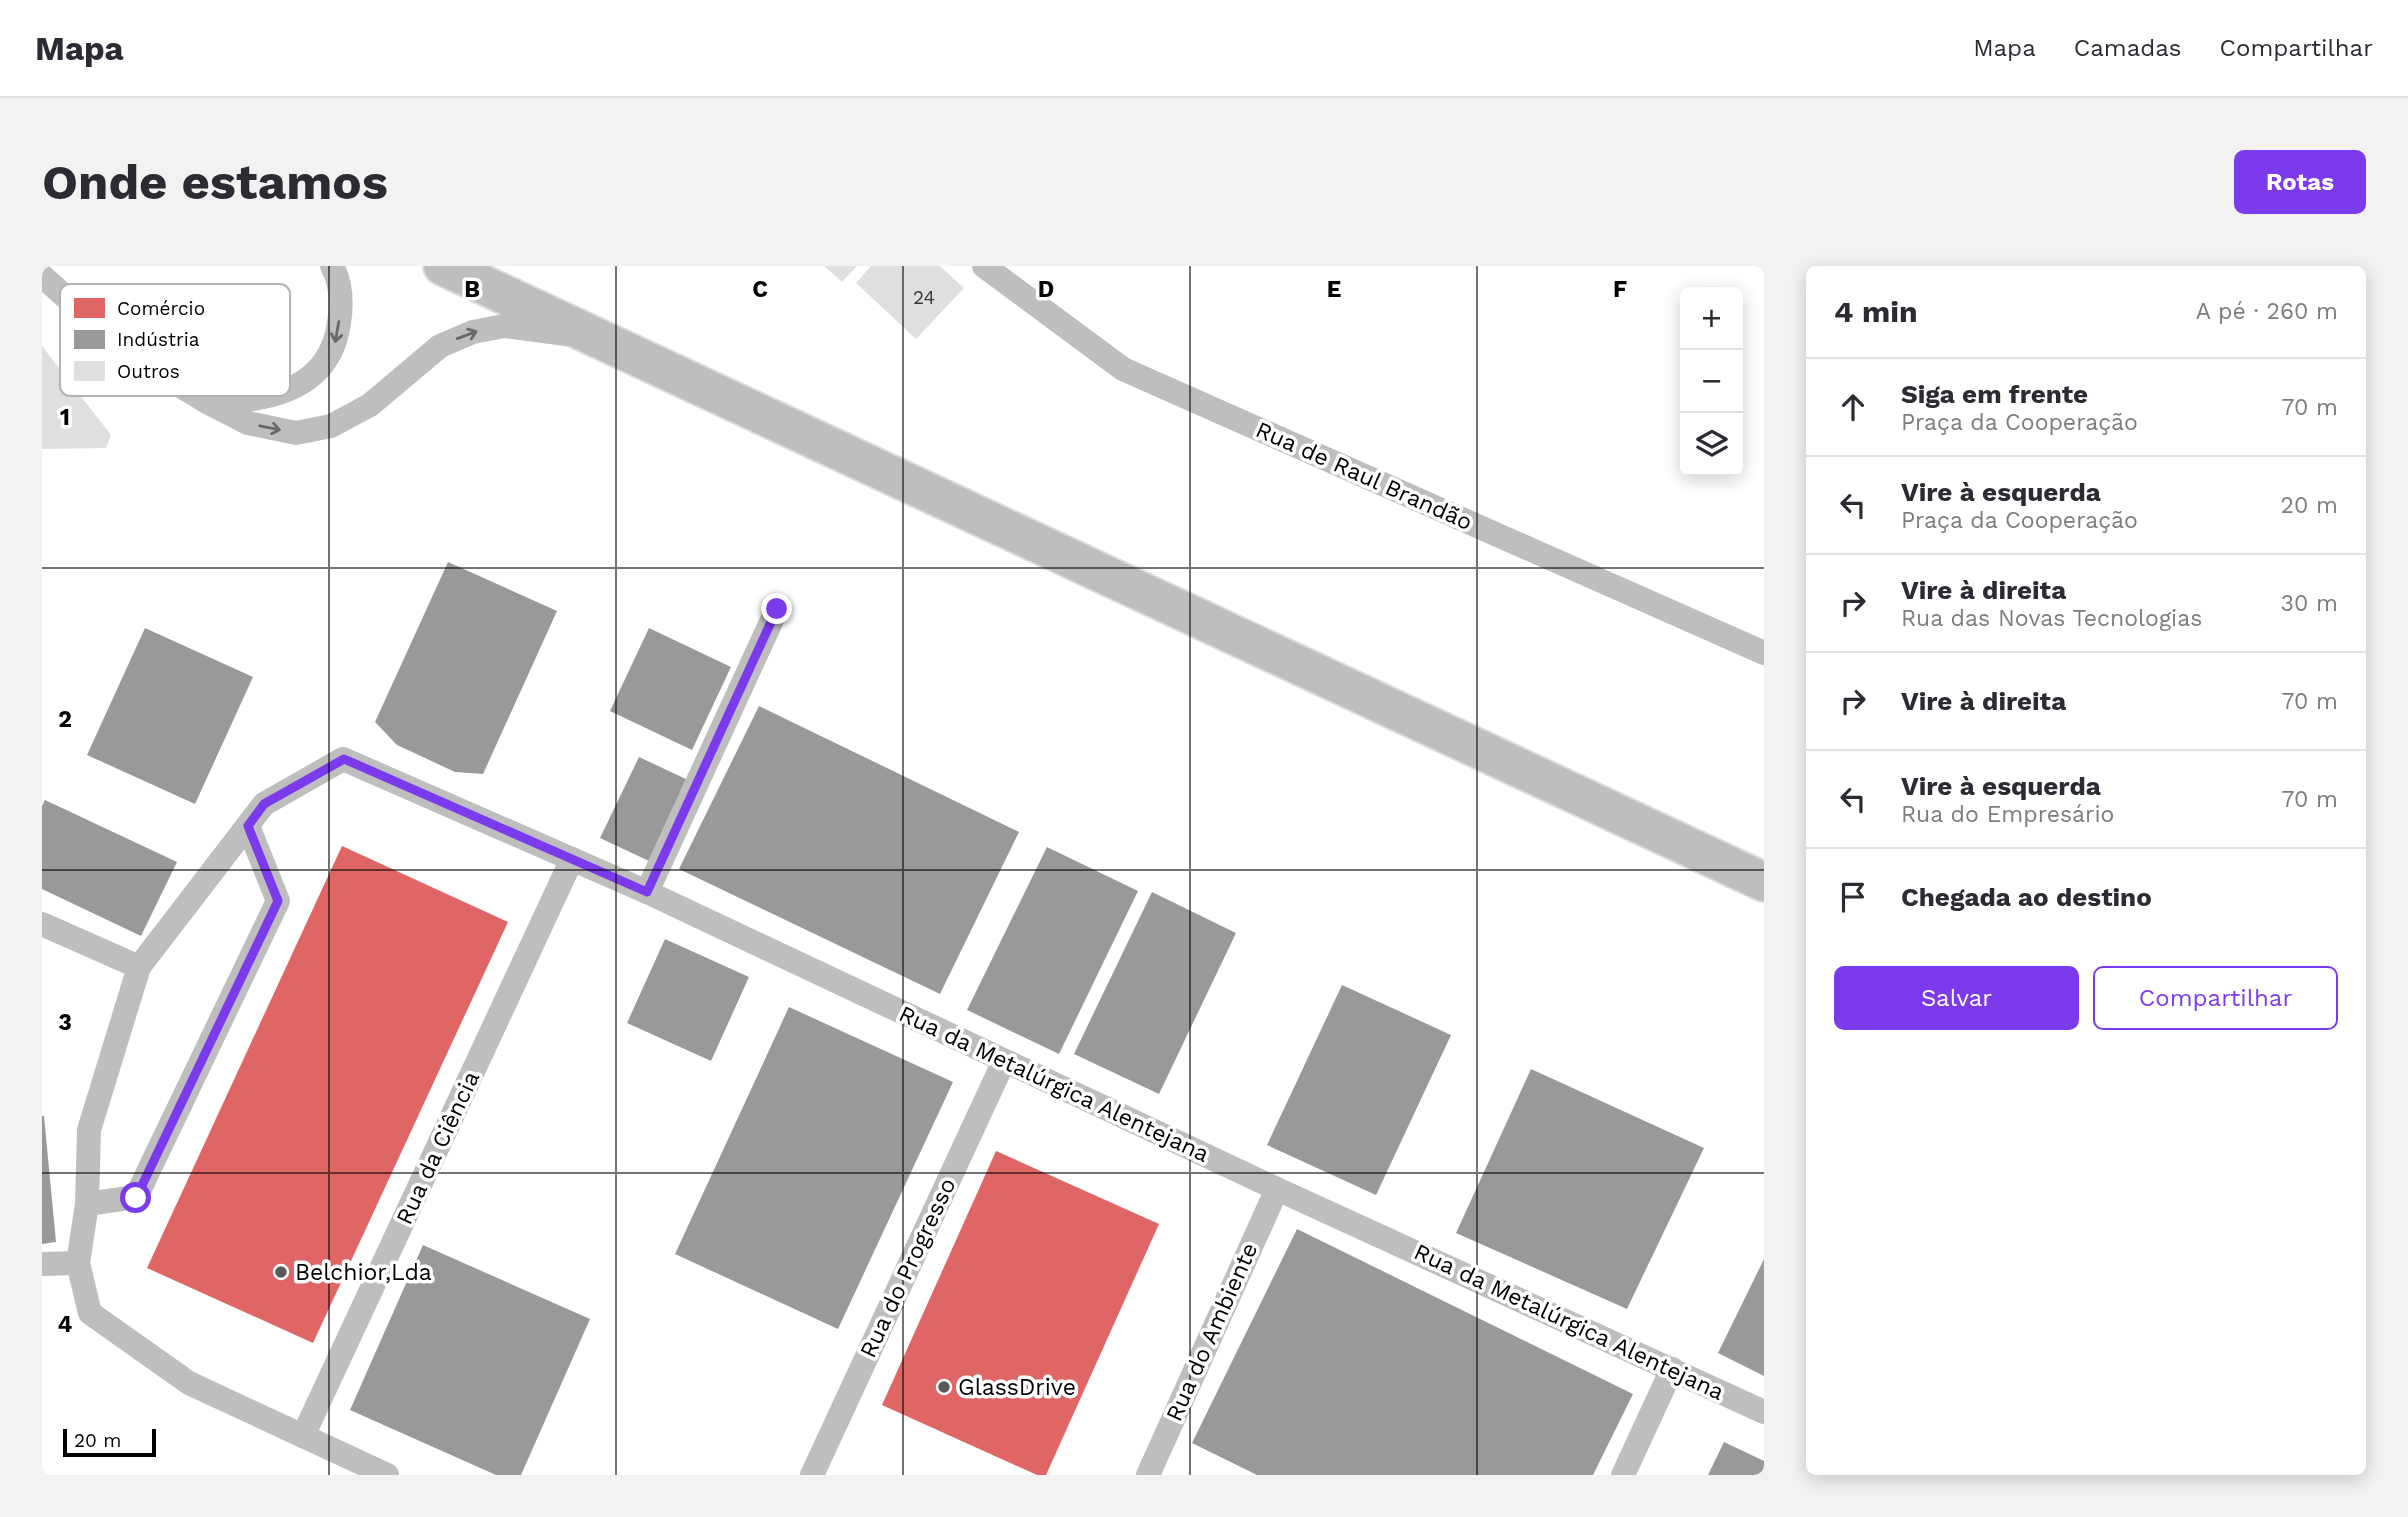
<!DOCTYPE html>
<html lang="pt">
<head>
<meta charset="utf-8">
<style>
	body { margin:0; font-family:"Work Sans",sans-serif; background:#f2f2f3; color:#2b2b33 }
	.controls { position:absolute; right:21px; top:21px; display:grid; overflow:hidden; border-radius:10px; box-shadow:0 4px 18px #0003 }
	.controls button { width:63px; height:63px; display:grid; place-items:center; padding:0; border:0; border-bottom:2px solid #e1e1e2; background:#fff; color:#2b2b33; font:35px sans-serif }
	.scale { position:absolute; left:21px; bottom:18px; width:93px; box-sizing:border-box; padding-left:7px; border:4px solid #000; border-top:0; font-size:19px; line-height:24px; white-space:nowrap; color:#000; -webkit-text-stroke:5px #fff; paint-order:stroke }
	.stop { position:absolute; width:21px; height:21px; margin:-16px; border:5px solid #7c3aed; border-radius:50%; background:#fff }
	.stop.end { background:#7c3aed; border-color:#fff; box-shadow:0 2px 7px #0008 }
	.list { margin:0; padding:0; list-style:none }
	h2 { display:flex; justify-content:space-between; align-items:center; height:91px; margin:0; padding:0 28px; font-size:30px }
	h2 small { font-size:23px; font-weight:400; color:#7c7c81 }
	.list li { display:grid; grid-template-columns:46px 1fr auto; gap:21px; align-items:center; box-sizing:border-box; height:98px; padding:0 28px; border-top:2px solid #e1e1e2 }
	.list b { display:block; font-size:26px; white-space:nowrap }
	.list p { margin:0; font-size:23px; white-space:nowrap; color:#7c7c81 }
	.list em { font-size:23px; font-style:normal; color:#7c7c81 }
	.actions { display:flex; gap:14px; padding:21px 28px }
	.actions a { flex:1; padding:16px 0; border:2px solid #7c3aed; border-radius:10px; text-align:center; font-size:24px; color:#7c3aed }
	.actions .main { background:#7c3aed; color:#fff }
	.icon { flex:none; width:38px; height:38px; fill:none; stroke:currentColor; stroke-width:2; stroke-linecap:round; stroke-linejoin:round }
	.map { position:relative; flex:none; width:1722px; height:1209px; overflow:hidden; border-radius:10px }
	header { display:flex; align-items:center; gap:42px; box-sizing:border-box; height:98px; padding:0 35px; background:#fff; border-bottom:2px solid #e1e1e2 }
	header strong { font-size:33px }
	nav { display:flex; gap:38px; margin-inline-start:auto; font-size:24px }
	.intro { display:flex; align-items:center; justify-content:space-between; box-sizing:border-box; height:168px; padding:0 42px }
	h1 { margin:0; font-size:49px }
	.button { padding:18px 32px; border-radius:10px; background:#7c3aed; color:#fff; font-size:24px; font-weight:700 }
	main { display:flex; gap:42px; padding:0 42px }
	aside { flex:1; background:#fff; border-radius:10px; box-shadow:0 4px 18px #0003 }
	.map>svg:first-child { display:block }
	.shops { fill:#e06666 }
	.industry { fill:#999 }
	.building { fill:#dfdfdf }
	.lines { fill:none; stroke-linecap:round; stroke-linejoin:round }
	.primary-casing { stroke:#dbdbdb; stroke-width:42 }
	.minor { stroke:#bebebe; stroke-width:24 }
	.primary { stroke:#bebebe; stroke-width:38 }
	.oneway { stroke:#686868 }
	.route { stroke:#7c3aed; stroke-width:9 }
	.grid { fill:none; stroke:#000; stroke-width:2; stroke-opacity:0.55 }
	.poi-dot { fill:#595959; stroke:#fff; stroke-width:2.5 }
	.labels { text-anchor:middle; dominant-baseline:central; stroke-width:7; stroke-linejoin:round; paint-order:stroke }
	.number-label { font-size:19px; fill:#383838 }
	.street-label { font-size:23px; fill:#000; stroke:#fff }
	.poi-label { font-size:23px; fill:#000; stroke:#fff; text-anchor:start }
	.key { fill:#fff; stroke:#b2b2b2; stroke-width:2 }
	.key-label { font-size:19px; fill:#000 }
	.grid-label { font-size:23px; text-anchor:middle; font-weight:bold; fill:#000; stroke:#fff; stroke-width:7; stroke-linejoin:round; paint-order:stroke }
</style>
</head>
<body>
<header>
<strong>Mapa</strong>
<nav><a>Mapa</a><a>Camadas</a><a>Compartilhar</a></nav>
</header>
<div class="intro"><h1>Onde estamos</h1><a class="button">Rotas</a></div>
<main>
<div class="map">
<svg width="1722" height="1209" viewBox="0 0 1722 1209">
	<rect width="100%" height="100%" fill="#fff"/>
	<g class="shops">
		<polygon points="300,580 466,656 271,1077 105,1002"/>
		<polygon points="954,885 1117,958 1004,1209 995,1209 840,1139"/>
	</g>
	<g class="industry">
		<polygon points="406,296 515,345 441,508 413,506 355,479 333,456"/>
		<polygon points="103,362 211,411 153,538 45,489"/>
		<polygon points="607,362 689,401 650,484 568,445"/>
		<polygon points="717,440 977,566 898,728 637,603"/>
		<polygon points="597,491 646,514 607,595 558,572"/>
		<polygon points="3,534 135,596 99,670 0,623 0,540"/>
		<polygon points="1005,581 1096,625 1017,788 925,744"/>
		<polygon points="1110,626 1194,667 1117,828 1032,788"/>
		<polygon points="623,673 707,711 669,795 585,757"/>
		<polygon points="1300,719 1409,769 1334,929 1225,879"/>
		<polygon points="747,741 911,816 796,1063 633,988"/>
		<polygon points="1489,803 1662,882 1585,1043 1414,967"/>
		<polygon points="0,850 2,850 14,976 0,978"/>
		<polygon points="1255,963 1591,1128 1551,1209 1215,1209 1150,1177"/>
		<polygon points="381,979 548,1053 479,1209 454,1209 308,1144"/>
		<polygon points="1722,993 1722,1110 1676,1087"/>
		<polygon points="1682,1176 1722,1195 1722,1209 1666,1209"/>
	</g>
	<g class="building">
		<polygon points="782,0 815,0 800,16"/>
		<polygon points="829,0 898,0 922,22 874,73 814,17"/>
		<polygon points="0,80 69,169 64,182 0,183"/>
	</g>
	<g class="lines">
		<defs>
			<polyline id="primary" points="401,0 1722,616"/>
		</defs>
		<use href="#primary" class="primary-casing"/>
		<g class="minor">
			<polyline points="942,0 1081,103 1722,387"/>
			<polyline points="0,10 94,93 165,136 206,157 254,167 289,160 328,139 398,80 431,66 462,60 524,68"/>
			<path d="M170,136C227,136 288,123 297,57C300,38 300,18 290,0"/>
			<polyline points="605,626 735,343"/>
			<polyline points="0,658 97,701"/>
			<polyline points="45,938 94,931 236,635 206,560"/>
			<polyline points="0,998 36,997"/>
			<polyline points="261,1170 530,593"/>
			<polyline points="345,1209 147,1117 48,1047 36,997 45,938 47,864 97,701 222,538 301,493 605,626 1235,923 1722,1146"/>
			<polyline points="770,1209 962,795"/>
			<polyline points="1106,1209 1235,923"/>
			<polyline points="1581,1209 1630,1103"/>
		</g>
		<use href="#primary" class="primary"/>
	</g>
	<defs><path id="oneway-shaft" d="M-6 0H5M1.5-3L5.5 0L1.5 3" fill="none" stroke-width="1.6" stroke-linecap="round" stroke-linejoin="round" transform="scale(1.75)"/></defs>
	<g class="oneway">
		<use href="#oneway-shaft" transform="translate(295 66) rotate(100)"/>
		<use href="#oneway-shaft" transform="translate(425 69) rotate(-20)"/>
		<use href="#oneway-shaft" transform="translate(228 162) rotate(11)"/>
	</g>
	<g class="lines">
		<polyline class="route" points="94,932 236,635 206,560 222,538 302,493 605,626 735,343"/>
	</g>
	<path class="grid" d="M287,0V1209M574,0V1209M861,0V1209M1148,0V1209M1435,0V1209M0,302H1722M0,604H1722M0,907H1722"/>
	<g class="poi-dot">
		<circle cx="239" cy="1006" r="7"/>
		<circle cx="902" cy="1121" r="7"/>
	</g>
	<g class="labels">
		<g class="number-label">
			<text x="882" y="31">24</text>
		</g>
		<g class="street-label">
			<text transform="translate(1322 210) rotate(24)">Rua de Raul Brandão</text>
			<text transform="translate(1012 818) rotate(25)">Rua da Metalúrgica Alentejana</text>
			<text transform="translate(396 882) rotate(-65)">Rua da Ciência</text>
			<text transform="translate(866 1002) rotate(-65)">Rua do Progresso</text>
			<text transform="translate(1527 1056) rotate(25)">Rua da Metalúrgica Alentejana</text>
			<text transform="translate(1170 1066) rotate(-66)">Rua do Ambiente</text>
		</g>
		<g class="poi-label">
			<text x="253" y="1006">Belchior,Lda</text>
			<text x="916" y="1121">GlassDrive</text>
		</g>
	</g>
	<rect x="18" y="18" width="230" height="112" rx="10" class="key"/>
	<rect x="32" y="32" width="31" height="20" fill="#e06666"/>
	<rect x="32" y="64" width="31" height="19" fill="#999"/>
	<rect x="32" y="95" width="31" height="20" fill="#dfdfdf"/>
	<g class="key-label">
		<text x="75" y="49">Comércio</text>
		<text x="75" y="80">Indústria</text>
		<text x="75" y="112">Outros</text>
	</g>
	<g class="grid-label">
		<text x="430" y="31">B</text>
		<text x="718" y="31">C</text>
		<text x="1004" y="31">D</text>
		<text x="1292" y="31">E</text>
		<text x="1578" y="31">F</text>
		<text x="23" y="159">1</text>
		<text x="23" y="461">2</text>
		<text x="23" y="764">3</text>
		<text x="23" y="1066">4</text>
	</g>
</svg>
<div class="controls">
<button>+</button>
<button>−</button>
<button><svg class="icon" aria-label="layers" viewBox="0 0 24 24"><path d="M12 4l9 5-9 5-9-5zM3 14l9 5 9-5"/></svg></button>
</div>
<div class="scale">20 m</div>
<div class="stop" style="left:94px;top:932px"></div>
<div class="stop end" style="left:735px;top:343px"></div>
</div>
<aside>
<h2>4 min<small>A pé · 260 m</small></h2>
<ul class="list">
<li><svg class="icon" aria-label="ahead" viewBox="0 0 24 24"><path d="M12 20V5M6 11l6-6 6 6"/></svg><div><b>Siga em frente</b><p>Praça da Cooperação</p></div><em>70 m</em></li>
<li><svg class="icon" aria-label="left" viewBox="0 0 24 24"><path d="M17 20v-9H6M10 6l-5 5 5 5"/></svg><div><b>Vire à esquerda</b><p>Praça da Cooperação</p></div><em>20 m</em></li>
<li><svg class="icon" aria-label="right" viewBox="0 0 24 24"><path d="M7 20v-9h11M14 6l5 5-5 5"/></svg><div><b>Vire à direita</b><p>Rua das Novas Tecnologias</p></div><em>30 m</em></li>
<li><svg class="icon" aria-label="right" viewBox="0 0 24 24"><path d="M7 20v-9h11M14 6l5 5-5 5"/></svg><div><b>Vire à direita</b></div><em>70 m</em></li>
<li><svg class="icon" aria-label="left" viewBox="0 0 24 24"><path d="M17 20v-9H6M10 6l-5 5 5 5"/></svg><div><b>Vire à esquerda</b><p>Rua do Empresário</p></div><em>70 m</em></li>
<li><svg class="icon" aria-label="arrive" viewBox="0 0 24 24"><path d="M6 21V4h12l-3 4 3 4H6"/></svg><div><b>Chegada ao destino</b></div></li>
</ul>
<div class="actions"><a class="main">Salvar</a><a>Compartilhar</a></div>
</aside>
</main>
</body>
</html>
